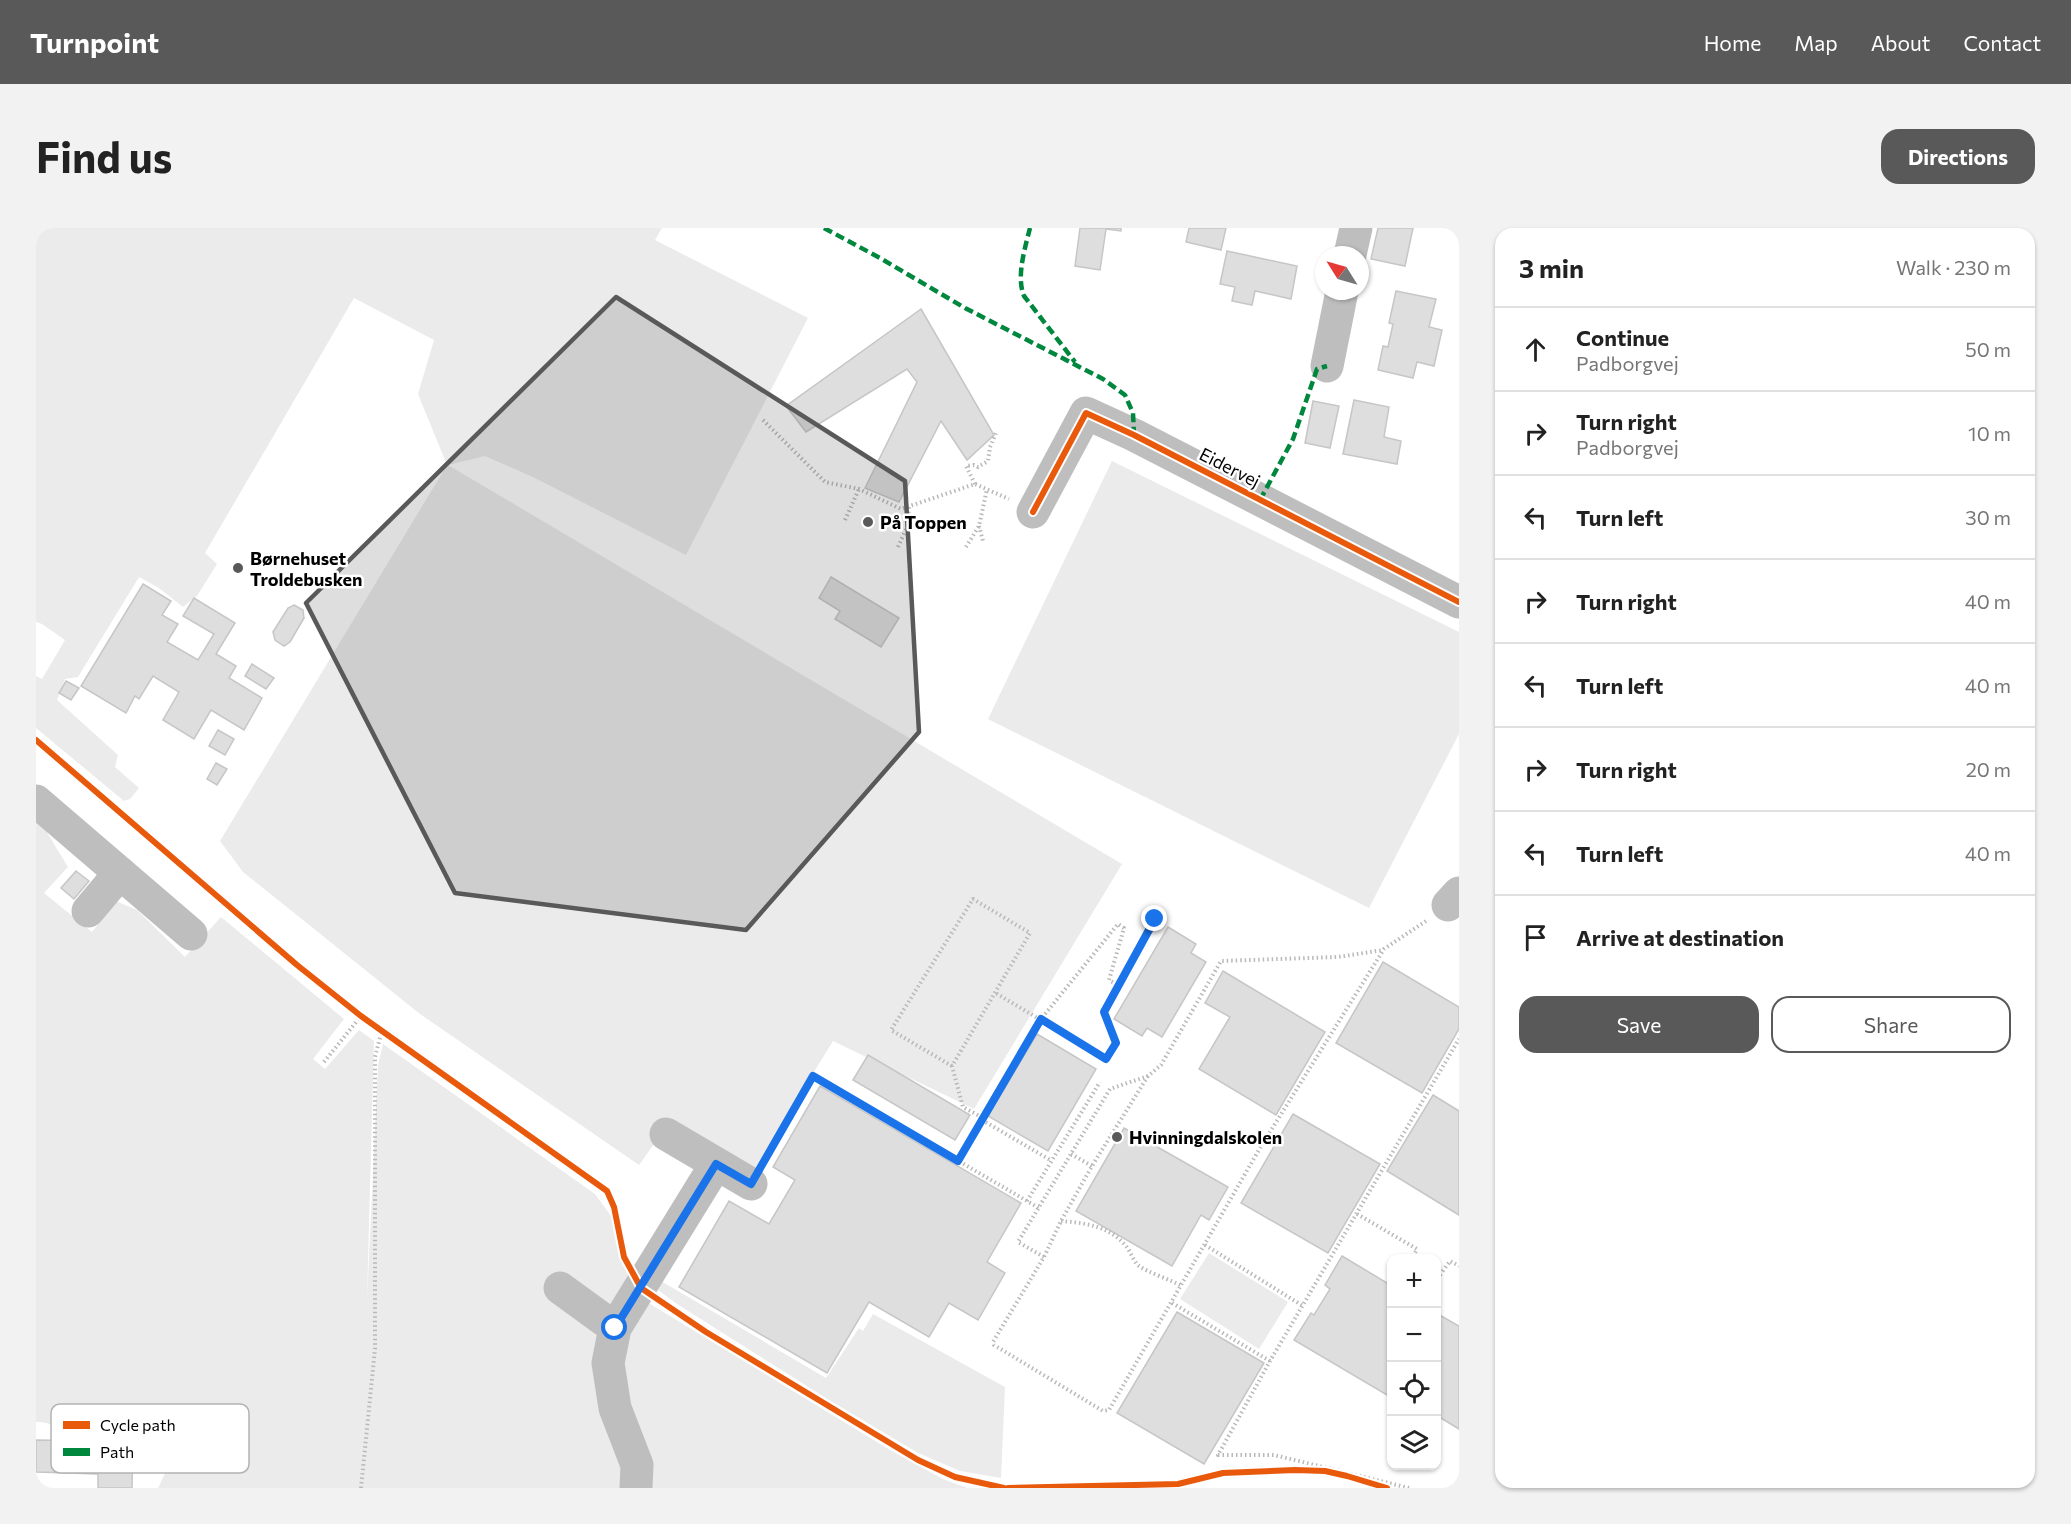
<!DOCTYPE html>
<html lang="en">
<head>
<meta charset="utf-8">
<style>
	body { margin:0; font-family:Commissioner,sans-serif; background:#f2f2f2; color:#222 }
	.controls { position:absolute; right:18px; bottom:18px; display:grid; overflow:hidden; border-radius:12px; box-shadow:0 2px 4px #0004 }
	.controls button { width:54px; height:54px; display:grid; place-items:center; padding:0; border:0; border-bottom:2px solid #e0e0e0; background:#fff; color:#222; font:30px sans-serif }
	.compass { position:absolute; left:1279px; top:18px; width:54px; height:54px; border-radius:50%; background:#fff; box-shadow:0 2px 4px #0004; rotate:307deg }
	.stop { position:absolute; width:18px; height:18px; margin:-14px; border:4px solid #1a73e8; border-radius:50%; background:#fff }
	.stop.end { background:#1a73e8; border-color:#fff; box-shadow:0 2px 6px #0008 }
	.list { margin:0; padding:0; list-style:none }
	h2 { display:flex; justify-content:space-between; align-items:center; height:78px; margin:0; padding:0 24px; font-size:26px }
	h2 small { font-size:20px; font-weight:400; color:#767676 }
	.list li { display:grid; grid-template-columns:39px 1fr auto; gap:18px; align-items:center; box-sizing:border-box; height:84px; padding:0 24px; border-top:2px solid #e0e0e0 }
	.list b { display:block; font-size:22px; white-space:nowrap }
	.list p { margin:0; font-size:20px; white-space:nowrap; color:#767676 }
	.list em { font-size:20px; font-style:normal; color:#767676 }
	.actions { display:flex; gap:12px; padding:18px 24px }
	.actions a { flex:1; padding:14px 0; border:2px solid #595959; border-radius:18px; text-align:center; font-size:21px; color:#595959 }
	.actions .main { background:#595959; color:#fff }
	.icon { flex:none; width:33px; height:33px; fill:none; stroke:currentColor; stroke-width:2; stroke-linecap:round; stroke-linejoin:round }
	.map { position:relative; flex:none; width:1423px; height:1260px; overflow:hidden; border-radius:18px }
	header { display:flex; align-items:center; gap:36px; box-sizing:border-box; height:84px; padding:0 30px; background:#595959; color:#fff }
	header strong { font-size:28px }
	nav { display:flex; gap:33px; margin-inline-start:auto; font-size:21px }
	.intro { display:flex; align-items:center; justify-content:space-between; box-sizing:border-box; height:144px; padding:0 36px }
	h1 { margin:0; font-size:42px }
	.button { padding:15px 27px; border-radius:18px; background:#595959; color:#fff; font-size:21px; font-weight:700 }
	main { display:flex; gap:36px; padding:0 36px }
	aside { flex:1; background:#fff; border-radius:18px; box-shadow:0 2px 4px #0004 }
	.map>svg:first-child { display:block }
	.green { fill:#ebebeb }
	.building { fill:#dedede; stroke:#c6c6c6; stroke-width:1.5 }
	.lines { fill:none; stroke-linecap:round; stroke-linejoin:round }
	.path { stroke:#b9b9b9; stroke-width:4; stroke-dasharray:1.5 3; stroke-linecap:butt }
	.minor { stroke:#bebebe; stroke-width:33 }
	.quiet { stroke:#00873e; stroke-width:4.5; stroke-dasharray:9 4.5; stroke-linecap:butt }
	.cycleway-casing { stroke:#fff; stroke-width:10 }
	.cycleway { stroke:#e8590c; stroke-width:6 }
	.route { stroke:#1a73e8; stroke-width:8 }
	.marked { fill:#595959; fill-opacity:0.2; stroke:#595959; stroke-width:4.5; stroke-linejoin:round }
	.poi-dot { fill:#595959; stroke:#fff; stroke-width:2 }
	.labels { text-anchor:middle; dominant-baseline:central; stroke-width:5; stroke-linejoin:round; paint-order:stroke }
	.street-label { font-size:18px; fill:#000; stroke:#fff }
	.poi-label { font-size:18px; font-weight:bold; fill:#000; stroke:#fff; text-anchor:start }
	.key { fill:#fff; stroke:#b2b2b2; stroke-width:1.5 }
	.key-label { font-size:16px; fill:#000 }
</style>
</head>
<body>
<header>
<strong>Turnpoint</strong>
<nav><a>Home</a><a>Map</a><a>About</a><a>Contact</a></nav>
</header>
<div class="intro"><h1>Find us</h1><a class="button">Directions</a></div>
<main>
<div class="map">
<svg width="1423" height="1260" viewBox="0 0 1423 1260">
	<rect width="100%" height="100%" fill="#fff"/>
	<g class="green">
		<polygon points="0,0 626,0 619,12 772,90 650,327 497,249 449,228 412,237 1086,636 938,881 797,813 719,940 635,892 603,937 384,786 207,644 184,613 411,237 382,166 398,112 318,70 169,325 181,336 161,368 147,379 123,360 103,349 42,449 29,451 21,472 82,527 79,539 103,560 94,571 88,573 0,500 0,448 6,451 29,412 6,396 0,394"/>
		<polygon points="1076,233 1423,404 1423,506 1333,680 952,491"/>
		<path d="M0,590L4,593L32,639L8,665L56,704L80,673L101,682L149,729L185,689L308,791L277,831L289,841L323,802L338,813L331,1072L342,837L347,816L559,966L575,988L585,1032L595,1051L563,1106L586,1235L587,1260H122C131,1243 134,1234 127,1216C111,1172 64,1202 32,1200C21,1200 11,1193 0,1194Z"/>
		<polygon points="1173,1025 1252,1074 1223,1121 1144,1071"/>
		<polygon points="625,1053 790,1150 823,1100 827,1103 837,1086 969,1159 965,1250 924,1243 882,1225 793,1172 641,1076 622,1062"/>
		<polygon points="611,1074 854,1222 907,1251 931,1260 611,1260 585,1169 590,1112"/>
	</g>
	<g class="building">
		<polygon points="1044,0 1085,0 1085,3 1070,1 1064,42 1039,38"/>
		<polygon points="1153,0 1190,0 1185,22 1150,14"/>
		<polygon points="1342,0 1377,0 1369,38 1335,31"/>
		<polygon points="1191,23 1261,38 1255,71 1219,63 1216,77 1196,73 1199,59 1184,56"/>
		<polygon points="1360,63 1400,71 1393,99 1406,102 1398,138 1381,134 1377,150 1342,142 1347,118 1352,119 1357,96 1353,95"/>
		<polygon points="885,81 958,207 931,232 905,193 863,274 829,260 881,154 871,141 770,204 750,178"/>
		<polygon points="1318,172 1353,179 1348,209 1365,213 1361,236 1307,226"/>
		<polygon points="1277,173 1303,178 1294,220 1269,215"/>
		<polygon points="795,349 863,390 845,419 799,391 804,383 783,370"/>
		<polygon points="107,356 135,373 126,387 142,396 131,414 162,432 178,406 147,388 158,370 199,395 180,426 200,438 193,450 226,470 208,502 175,482 158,511 127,492 143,464 117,448 103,471 99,468 90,485 45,458"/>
		<polygon points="258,377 267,382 268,390 254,414 248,418 239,412 237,404 252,380"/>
		<polygon points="216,436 238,450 230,461 209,448"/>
		<polygon points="30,453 43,460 35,472 23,465"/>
		<polygon points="182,502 198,511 189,527 173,518"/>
		<polygon points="180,535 191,541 181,557 171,551"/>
		<polygon points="40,643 53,653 38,671 25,660"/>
		<polygon points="1132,699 1160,716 1155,725 1170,734 1126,809 1111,800 1106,808 1078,791"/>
		<polygon points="1347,734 1423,779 1423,801 1386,865 1300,815"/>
		<polygon points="1187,743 1289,804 1240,887 1163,841 1194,789 1169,775"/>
		<polygon points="1001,806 1060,841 1012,923 952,888"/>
		<polygon points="832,827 934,887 919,912 817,852"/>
		<polygon points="784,858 985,975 951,1034 969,1045 942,1092 913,1075 893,1109 833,1074 791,1145 643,1059 693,973 733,996 759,952 737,939"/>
		<polygon points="1397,867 1423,883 1423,987 1351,943"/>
		<polygon points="1257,886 1344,936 1292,1025 1205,975"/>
		<polygon points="1088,900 1192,959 1173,992 1165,987 1136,1038 1040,983"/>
		<polygon points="1306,1028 1356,1058 1356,1170 1258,1112 1275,1085 1278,1087 1294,1061 1289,1057"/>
		<polygon points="1141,1084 1228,1135 1168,1236 1081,1185"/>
		<polygon points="1400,1085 1423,1098 1423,1201 1400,1187"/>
		<polygon points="63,1209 97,1210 96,1260 62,1260 62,1246 0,1244 0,1212 63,1213"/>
	</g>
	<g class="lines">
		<g class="path">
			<polyline points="727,192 789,254 823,261 865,281 939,256 973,271"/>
			<polyline points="939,256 930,238 938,237 942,239 952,233 954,219 960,205"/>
			<polyline points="809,292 823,261"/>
			<polyline points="943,298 947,313"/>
			<polyline points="862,319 872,297 873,278"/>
			<polyline points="930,319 943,298 951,261"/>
			<polyline points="1082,757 1119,691"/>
			<polyline points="288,834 325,788"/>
			<polyline points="916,838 855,802 937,671 994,705 916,838 927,879 947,890"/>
			<polyline points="1112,848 1056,938 1025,993 1008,1029 957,1114 958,1117 1067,1183 1073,1182 1224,920 1348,721 1390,693"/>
			<polyline points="946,892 1016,933"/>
			<polyline points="1035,926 1056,938"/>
			<polyline points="729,931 777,848 1003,980"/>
			<polyline points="922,933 1005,791 1082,696 1088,700 1073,752 1082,757 1068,784 1080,815 1070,831 958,764"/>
			<polyline points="991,973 1064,854"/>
			<polyline points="1321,986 1381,1021 1376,1030"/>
			<path d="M1025,993C1050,995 1073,998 1090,1018C1095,1024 1097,1033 1103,1038C1111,1044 1135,1052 1146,1058"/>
			<polyline points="1169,1017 1267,1078"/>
			<polyline points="1008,1029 982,1014 1074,861 1112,848 1125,837 1185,733 1302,729 1347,722"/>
			<polyline points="1400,1045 1404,1047 1414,1033 1423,1038"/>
			<polyline points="1136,1075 1234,1133"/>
			<polyline points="325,1260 339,1121 339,829 346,802"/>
			<polyline points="1373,1260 1238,1227 1182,1227 1234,1133 1423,811"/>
		</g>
		<g class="minor">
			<polyline points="1314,27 1320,0"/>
			<polyline points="1291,138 1306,63"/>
			<polyline points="997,284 1050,185 1098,207 1423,374"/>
			<polyline points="0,573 155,706"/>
			<polyline points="1412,677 1423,665"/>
			<polyline points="52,683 84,645"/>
			<polyline points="630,906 715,956"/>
			<polyline points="524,1060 579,1100"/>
			<polyline points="600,1260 601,1237 579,1180 572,1135 579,1100 680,936"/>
		</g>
		<g class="quiet">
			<polyline points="788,0 844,30 929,80 1067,151 1089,167 1097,185 1098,207"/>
			<path d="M994,0C989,20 980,49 988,68L1039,134"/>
			<polyline points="1224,272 1257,211 1281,141 1291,138"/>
		</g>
		<defs>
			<g id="cycleway">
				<polyline points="997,284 1050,185 1098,207 1423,374"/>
				<polyline points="0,512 261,737 325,788 571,963 578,979 588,1029 605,1060 670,1104 882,1232 919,1249 968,1260"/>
				<polyline points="972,1260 1142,1256 1187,1245 1259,1242 1289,1243 1311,1248 1351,1260"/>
			</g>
		</defs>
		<use href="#cycleway" class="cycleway-casing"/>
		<use href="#cycleway" class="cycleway"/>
	</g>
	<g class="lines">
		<polyline class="route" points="579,1100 680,936 715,956 777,848 922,933 1005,791 1070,831 1080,815 1068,784 1119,691"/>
	</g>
	<path class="marked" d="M580,69L869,253L883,504L710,702L419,665L270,375Z"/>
	<g class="poi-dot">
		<circle cx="832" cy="294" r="6"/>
		<circle cx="202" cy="340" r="6"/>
		<circle cx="1081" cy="909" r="6"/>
	</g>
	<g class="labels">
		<g class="street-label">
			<text transform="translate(1194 239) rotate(27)">Eidervej</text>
		</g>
		<g class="poi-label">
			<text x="844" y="294">På Toppen</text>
			<text x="214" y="330">Børnehuset<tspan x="214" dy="21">Troldebusken</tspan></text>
			<text x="1093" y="909">Hvinningdalskolen</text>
		</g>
	</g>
	<rect x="15" y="1176" width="198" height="69" rx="9" class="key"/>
	<rect x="27" y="1193" width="27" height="8" fill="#e8590c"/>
	<rect x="27" y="1220" width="27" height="8" fill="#00873e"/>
	<g class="key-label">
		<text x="64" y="1203">Cycle path</text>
		<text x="64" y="1230">Path</text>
	</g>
</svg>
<div class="controls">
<button>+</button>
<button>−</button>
<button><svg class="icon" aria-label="locate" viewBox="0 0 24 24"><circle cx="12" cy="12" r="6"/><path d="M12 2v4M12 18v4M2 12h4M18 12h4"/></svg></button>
<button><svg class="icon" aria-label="layers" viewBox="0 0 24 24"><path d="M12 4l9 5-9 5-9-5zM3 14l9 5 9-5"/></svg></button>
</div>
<svg class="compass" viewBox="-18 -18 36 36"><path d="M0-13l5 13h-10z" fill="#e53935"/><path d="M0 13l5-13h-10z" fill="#767676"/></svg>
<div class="stop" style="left:579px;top:1100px"></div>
<div class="stop end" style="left:1119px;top:691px"></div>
</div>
<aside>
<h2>3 min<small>Walk · 230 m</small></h2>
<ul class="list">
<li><svg class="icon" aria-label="ahead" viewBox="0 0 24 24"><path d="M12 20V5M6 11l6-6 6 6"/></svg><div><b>Continue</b><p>Padborgvej</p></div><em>50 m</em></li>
<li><svg class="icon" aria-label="right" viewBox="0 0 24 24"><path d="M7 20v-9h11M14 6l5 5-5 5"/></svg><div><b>Turn right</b><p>Padborgvej</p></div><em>10 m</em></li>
<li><svg class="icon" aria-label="left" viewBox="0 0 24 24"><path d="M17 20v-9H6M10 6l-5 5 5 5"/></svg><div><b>Turn left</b></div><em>30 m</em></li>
<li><svg class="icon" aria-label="right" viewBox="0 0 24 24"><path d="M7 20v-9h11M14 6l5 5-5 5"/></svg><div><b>Turn right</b></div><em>40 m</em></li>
<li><svg class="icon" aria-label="left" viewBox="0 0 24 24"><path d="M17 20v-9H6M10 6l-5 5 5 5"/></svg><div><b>Turn left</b></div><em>40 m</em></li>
<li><svg class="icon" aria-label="right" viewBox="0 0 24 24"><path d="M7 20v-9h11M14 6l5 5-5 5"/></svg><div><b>Turn right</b></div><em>20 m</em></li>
<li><svg class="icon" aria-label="left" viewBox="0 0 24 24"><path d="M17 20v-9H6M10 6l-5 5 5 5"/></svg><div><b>Turn left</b></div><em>40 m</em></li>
<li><svg class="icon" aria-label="arrive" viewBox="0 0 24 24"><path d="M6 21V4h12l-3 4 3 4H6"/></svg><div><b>Arrive at destination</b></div></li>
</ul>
<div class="actions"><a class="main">Save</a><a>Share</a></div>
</aside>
</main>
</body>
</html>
